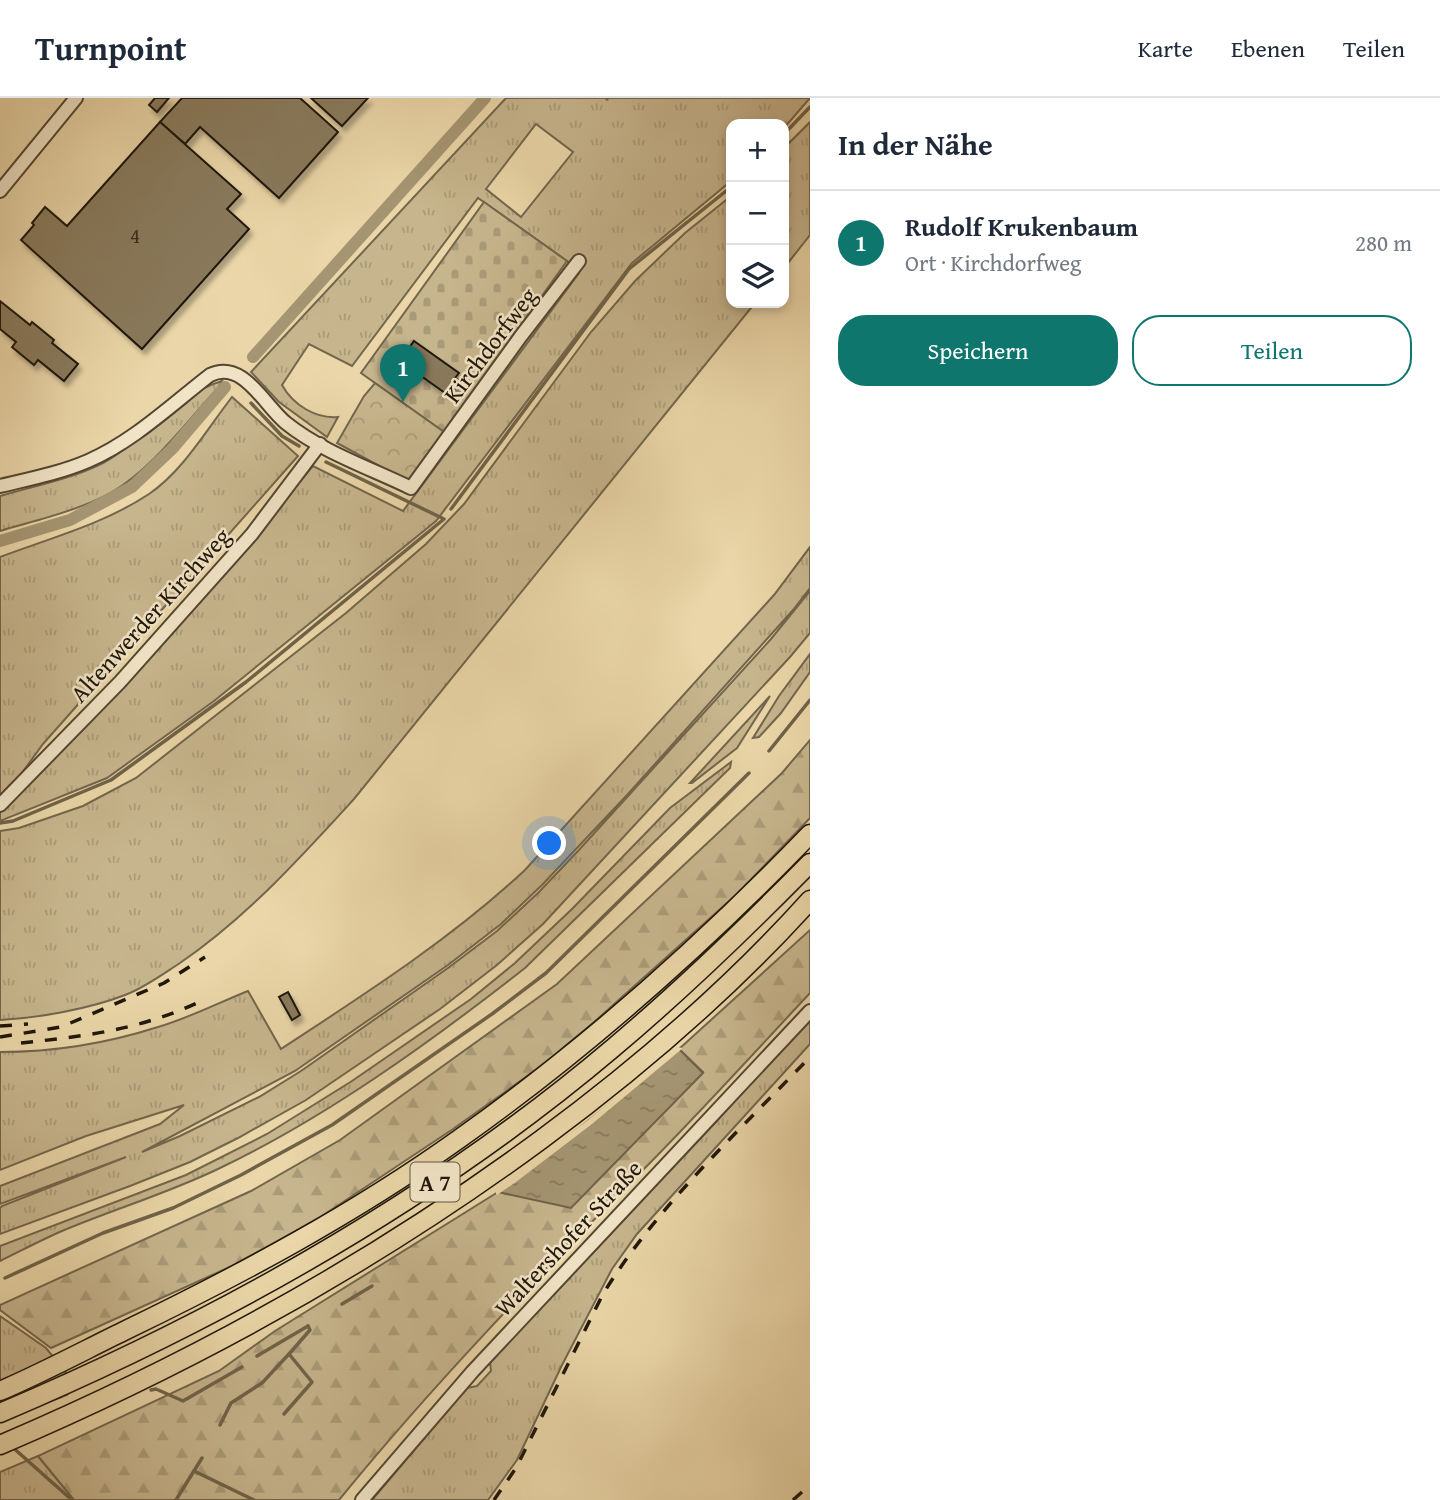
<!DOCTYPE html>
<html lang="de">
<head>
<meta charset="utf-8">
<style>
	body { margin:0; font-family:"Gentium Book Plus",serif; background:#f2f2f3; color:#1f2937 }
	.controls { position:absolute; right:21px; top:21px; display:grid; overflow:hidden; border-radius:14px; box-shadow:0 4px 10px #0003 }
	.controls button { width:63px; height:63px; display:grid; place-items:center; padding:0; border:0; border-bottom:2px solid #e0e1e3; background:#fff; color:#1f2937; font:35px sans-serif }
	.you { position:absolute; left:550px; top:746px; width:24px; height:24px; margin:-18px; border:5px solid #fff; border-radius:50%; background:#1a73e8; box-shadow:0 0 0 10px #1a73e833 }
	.badge { display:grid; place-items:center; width:46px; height:46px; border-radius:50%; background:#0f766e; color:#fff; font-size:23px; font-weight:700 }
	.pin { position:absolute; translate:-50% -58px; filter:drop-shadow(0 2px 4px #0008) }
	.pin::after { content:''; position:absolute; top:37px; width:24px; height:21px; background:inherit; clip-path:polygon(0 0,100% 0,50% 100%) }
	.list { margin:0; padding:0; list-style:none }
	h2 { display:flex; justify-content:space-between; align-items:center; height:91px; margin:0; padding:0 28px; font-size:30px }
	h2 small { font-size:23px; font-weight:400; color:#747a83 }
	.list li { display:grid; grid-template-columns:46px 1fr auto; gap:21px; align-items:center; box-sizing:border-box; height:105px; padding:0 28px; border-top:2px solid #e0e1e3 }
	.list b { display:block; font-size:26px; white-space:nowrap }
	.list p { margin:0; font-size:23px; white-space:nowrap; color:#747a83 }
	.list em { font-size:23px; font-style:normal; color:#747a83 }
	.actions { display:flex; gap:14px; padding:21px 28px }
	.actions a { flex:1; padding:16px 0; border:2px solid #0f766e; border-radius:28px; text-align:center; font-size:24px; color:#0f766e }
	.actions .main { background:#0f766e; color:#fff }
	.icon { flex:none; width:38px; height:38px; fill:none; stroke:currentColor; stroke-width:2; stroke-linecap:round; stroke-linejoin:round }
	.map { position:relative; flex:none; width:810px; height:1402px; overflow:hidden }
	header { display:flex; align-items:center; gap:42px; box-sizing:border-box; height:98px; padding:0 35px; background:#fff; border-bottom:2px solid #e0e1e3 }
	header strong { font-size:33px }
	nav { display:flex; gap:38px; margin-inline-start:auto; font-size:24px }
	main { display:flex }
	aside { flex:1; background:#fff }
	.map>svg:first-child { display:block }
	.grass { fill:url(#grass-tufts); stroke:#73664c; stroke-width:2; fill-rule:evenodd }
	.forest { fill:url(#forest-firs); stroke:#73664c; stroke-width:2 }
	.cemetery { fill:url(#cemetery-stones); stroke:#73664c; stroke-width:2 }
	.park { fill:url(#park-crowns); stroke:#73664c; stroke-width:2 }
	.water { fill:url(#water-ripples); stroke:#6f6248; stroke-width:2 }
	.pier { fill:#ead6a8 }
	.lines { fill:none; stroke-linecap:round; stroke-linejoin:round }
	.stream { stroke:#6f6248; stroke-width:3.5 }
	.canal { stroke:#a59572; stroke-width:12 }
	.building { fill:#897a5c; stroke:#1f160a; stroke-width:2; filter:url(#shadow) }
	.minor-casing { stroke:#524632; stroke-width:16 }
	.highway-casing { stroke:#1f160a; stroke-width:21 }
	.minor { stroke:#f1e4c6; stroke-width:12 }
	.highway { stroke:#ead6a8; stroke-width:18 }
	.rail { stroke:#1f160a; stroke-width:3.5; stroke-dasharray:12 12; stroke-linecap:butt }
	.labels { text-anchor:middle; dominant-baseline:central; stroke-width:5; stroke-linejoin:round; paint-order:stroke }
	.number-label { font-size:21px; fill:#3a2f1e }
	.shield { fill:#f1e4c6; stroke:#5e5442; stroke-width:2 }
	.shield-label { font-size:23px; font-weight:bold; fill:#1f160a }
	.street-label { font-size:24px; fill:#1f160a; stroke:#f1e4c6 }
</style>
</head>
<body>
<header>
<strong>Turnpoint</strong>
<nav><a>Karte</a><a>Ebenen</a><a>Teilen</a></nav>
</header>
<main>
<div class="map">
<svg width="810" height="1402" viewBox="0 0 810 1402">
	<defs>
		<pattern id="grass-tufts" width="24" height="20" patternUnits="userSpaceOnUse" patternTransform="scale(1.75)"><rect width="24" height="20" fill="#c7b58d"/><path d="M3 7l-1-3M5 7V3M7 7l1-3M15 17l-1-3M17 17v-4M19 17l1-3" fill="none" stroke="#aa9b78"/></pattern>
		<pattern id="forest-firs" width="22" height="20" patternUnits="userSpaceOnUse" patternTransform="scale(1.75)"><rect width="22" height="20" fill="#c7b58d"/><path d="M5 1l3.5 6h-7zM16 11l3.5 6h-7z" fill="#aa9b78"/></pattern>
		<pattern id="cemetery-stones" width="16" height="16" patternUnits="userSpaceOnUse" patternTransform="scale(1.75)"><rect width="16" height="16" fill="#c7b58d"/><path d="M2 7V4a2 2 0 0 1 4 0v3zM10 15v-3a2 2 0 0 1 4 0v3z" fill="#aa9b78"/></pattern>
		<pattern id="park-crowns" width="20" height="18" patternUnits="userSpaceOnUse" patternTransform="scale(1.75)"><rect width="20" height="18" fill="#c7b58d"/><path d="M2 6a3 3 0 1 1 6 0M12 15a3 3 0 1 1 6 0" fill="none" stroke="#aa9b78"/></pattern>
		<pattern id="water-ripples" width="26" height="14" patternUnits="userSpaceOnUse" patternTransform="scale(1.75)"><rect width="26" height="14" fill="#a59572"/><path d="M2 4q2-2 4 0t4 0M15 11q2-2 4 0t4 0" fill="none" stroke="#86795c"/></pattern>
		<filter id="shadow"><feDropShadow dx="3.5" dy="5.5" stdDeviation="2" flood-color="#0004"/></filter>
	</defs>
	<rect width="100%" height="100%" fill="#ead6a8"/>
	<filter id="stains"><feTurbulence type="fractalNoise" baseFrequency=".00286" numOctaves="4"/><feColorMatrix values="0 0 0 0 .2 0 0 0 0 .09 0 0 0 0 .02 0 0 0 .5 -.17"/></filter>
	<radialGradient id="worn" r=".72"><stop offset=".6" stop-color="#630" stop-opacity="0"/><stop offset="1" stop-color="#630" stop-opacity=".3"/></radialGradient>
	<g class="grass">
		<path d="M506,0H810L784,30V26H731V83L632,165L436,423L214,603L107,680L0,723V714C109,603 212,486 313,368L403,413L579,175L567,163L478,100L352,268L309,246L282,287C293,307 316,321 338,319L327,339L279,304L251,274ZM536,26L573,54L521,119L486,91Z"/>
		<polygon points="810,24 810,137 784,170 784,50"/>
		<path d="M731,98V205H755L354,701C300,760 247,819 180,865C163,876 144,890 125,897C89,911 38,920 0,922V733L19,730L83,708L136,680L346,515L426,446L464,406L591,234L635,183L685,135Z"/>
		<path d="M222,283L219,289C187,323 152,371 112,394C78,413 37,422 0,433V398C34,388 71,381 103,365C144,343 177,296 222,283Z"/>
		<path d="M232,299L298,358L43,646L0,705V459C50,440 104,426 149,396C183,373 207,331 232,299Z"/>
		<path d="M810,449V490L793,512L628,696L542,787L501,826L448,867L295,973L142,1054L180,1038L259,999L301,973L448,870L497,833L539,794L578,753L771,541L810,493V535L790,559L543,826L497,867L440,911L306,1002L238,1040L190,1064L130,1088L0,1136V1110L2,1108L126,1059L0,1106V1088L160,1026L184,1007L86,1038L0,1072V954C53,954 108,945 158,929C189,920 218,905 248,893L281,951C365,896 451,841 525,772L774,497Z"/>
		<polygon points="810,556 810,574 781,615 759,639 753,640 779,598"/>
		<polygon points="770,598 737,650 692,685 690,685"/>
		<path d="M731,664L730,670L525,870C432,943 327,1019 220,1070C169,1095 114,1111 62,1133C41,1142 21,1153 0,1163V1148L186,1077L267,1036L352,983L471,901L515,865L572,811L670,710Z"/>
		<polygon points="810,921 810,946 637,1136 612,1171 562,1267 517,1362 488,1402 372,1402 467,1290 477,1288 491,1273 490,1264 715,1025"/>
		<polygon points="0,1218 46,1250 76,1287 67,1297 0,1323"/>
		<polygon points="38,1358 74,1402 0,1402 0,1374"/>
	</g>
	<g class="forest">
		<polygon points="810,642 810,720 737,796 593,925 540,969 453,1031 319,1120 232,1168 51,1250 0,1212 0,1207 251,1093 340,1042 557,886 782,675"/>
		<path d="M810,832V895C753,956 697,1018 638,1077C534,1182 432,1288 339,1402H74L38,1358L219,1273L275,1233L498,1094L703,974L679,951Z"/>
	</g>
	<polygon class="cemetery" points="484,104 567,163 444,334 361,275"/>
	<polygon class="park" points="375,285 444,334 409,384 337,345 364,298"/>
	<polygon class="water" points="679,951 703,975 571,1110 498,1094"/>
	<polygon class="pier" points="676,949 683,950 592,1026 516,1084 497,1097 496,1096 496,1091 588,1022"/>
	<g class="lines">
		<g class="stream">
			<polyline points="607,1 607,0"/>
			<polyline points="784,36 810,9"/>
			<polyline points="251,305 282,338 299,348"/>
			<polyline points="451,411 629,171 731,89"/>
			<polyline points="769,653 810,602"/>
			<polyline points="0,725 13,723 111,682 246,584 444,421 326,364"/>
			<polyline points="5,1180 103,1135 173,1110 241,1077 332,1027 492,916 546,875 749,675"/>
			<polyline points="342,1206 372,1188"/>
			<polyline points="257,1258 308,1228"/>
			<polyline points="151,1292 156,1291 183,1303 242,1269"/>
			<polyline points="284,1316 312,1284 289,1256 310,1232 308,1228"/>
			<polyline points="220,1327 231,1305 262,1285 289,1256"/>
			<polyline points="10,1347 72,1402"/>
			<polyline points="194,1373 254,1402"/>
			<polyline points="176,1402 202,1360"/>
		</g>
		<g class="canal">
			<polyline points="253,259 485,0"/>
			<polyline points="0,443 70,422 132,389 172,351 225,289"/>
		</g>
	</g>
	<g class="building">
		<polygon points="155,0 169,0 157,14 149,7"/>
		<polygon points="182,0 300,0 338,34 279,100 200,29 185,46 160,24"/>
		<polygon points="311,0 368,0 342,28"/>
		<polygon points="160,24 241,96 227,111 249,131 142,251 21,142 34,127 32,125 45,109 67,128"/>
		<polygon points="0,203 30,227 32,224 54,242 52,245 78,266 64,283 38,262 34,267 12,249 16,244 0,231"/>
		<polygon points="414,243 459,275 455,280 460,283 453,293 449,290 445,295 400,263"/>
		<polygon points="288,894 300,917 292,922 279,899"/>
	</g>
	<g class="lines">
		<defs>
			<g id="minor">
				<polyline points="0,93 76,0"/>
				<path d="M0,388C29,381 60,375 88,363C134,343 171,307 210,277C243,261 264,307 286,325C322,354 370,370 411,390L521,238L579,163"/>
				<polyline points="0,707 120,584 252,436 320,346"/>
				<polyline points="362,1402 473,1273 810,913"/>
			</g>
			<g id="highway">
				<path d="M0,1293C42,1275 83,1253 124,1233C240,1177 354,1116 459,1041C586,951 702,848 810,736"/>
				<path d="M0,1315C219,1222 430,1105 613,950C682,892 747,829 810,765"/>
				<path d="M0,1347C192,1265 374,1165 542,1041C638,970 730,891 810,802"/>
			</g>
		</defs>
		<use href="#minor" class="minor-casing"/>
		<use href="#highway" class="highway-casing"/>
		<use href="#minor" class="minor"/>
		<use href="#highway" class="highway"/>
		<g class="rail">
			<polyline points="0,928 28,926"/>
			<polyline points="0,939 61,929 164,885 205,859"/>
			<path d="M21,945C86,938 139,932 199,904"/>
			<path d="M494,1402L516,1370L603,1196C658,1107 738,1034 810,959"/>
			<polyline points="793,1402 810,1387"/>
		</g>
	</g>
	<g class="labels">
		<g class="number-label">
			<text x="135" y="137">4</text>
		</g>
		<rect class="shield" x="410.5" y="1064.5" width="49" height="39" rx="5"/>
		<g class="shield-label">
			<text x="435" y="1084">A 7</text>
		</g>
		<g class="street-label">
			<text transform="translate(490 247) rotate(-53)">Kirchdorfweg</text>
			<text transform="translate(150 517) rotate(-48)">Altenwerder Kirchweg</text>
			<text transform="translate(568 1140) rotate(-47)">Waltershofer Straße</text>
		</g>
	</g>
	<rect width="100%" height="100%" filter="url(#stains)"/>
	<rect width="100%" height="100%" fill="url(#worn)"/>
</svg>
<div class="controls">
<button>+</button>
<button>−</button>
<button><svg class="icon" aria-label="layers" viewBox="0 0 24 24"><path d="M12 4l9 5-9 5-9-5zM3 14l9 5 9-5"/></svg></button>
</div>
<div class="you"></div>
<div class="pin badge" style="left:403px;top:304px">1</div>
</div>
<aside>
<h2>In der Nähe<small></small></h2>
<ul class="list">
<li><span class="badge">1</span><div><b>Rudolf Krukenbaum</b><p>Ort · Kirchdorfweg</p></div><em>280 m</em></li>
</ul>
<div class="actions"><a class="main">Speichern</a><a>Teilen</a></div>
</aside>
</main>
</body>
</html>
